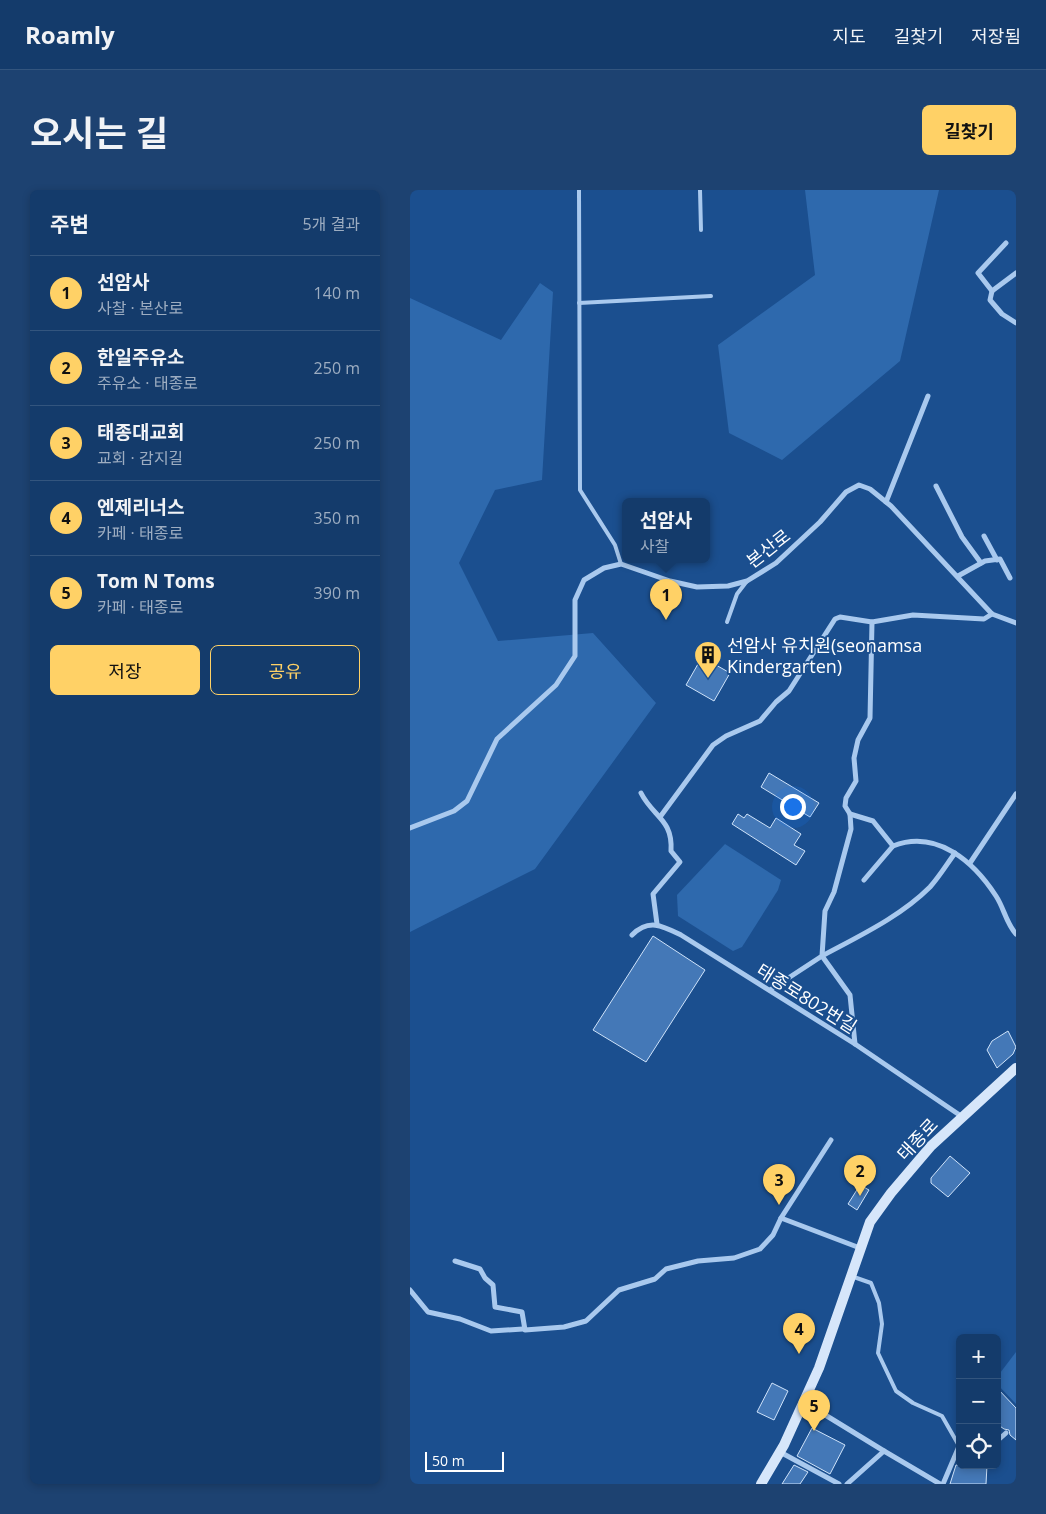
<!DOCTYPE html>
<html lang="ko">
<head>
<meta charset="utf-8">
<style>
	body { margin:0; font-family:"Open Sans","Noto Sans KR",sans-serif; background:#1d4271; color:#f1f3f6 }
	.controls { position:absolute; right:15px; bottom:15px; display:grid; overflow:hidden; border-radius:8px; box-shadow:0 2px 8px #0003 }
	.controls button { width:45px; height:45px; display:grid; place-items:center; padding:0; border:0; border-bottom:1px solid #33557e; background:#143b6b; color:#f1f3f6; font:25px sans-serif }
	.scale { position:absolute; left:15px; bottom:12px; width:79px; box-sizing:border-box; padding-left:5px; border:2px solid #fff; border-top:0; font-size:14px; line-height:18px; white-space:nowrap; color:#fff; -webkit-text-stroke:4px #1b4f8f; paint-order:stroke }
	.you { position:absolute; left:382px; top:616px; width:18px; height:18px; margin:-12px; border:4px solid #fff; border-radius:50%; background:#1a73e8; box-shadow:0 0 0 8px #1a73e833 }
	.badge { display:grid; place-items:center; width:32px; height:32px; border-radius:50%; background:#ffd166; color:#111; font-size:16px; font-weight:700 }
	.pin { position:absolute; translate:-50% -41px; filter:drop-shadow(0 1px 2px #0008) }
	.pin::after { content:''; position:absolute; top:26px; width:18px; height:15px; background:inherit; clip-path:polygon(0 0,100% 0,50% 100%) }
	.popup { position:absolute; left:212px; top:308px; width:88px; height:65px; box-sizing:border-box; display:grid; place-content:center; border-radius:8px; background:#143b6b; filter:drop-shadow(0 1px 4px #0005); font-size:16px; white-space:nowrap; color:#9dadc1 }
	.popup b { font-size:19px; color:#f1f3f6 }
	.popup::after { content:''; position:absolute; left:50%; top:100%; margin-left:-10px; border:10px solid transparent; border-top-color:#143b6b }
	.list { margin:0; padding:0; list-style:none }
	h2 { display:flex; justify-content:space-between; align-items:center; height:65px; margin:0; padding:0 20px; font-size:21px }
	h2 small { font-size:16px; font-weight:400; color:#9dadc1 }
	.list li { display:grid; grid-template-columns:32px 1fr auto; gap:15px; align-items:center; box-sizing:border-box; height:75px; padding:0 20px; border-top:1px solid #33557e }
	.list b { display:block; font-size:19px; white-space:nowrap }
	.list p { margin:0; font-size:16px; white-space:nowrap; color:#9dadc1 }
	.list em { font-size:16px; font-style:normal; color:#9dadc1 }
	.actions { display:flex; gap:10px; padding:15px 20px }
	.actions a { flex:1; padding:11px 0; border:1px solid #ffd166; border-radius:8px; text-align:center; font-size:18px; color:#ffd166 }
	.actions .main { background:#ffd166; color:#111 }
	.icon { flex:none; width:28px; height:28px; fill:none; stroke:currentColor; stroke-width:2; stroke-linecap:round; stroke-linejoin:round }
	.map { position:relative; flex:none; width:606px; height:1294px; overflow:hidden; border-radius:8px }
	header { display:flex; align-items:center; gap:30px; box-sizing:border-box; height:70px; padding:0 25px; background:#143b6b; border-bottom:1px solid #33557e }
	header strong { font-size:24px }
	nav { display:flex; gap:28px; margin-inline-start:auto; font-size:18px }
	.intro { display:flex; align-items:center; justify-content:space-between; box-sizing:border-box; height:120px; padding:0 30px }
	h1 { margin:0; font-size:35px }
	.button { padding:12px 22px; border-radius:8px; background:#ffd166; color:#111; font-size:18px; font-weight:700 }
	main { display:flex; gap:30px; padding:0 30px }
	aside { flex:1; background:#143b6b; border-radius:8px; box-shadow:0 2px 8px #0003 }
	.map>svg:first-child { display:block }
	.green { fill:#2e69ad }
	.building { fill:#4478b7; stroke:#cfe3fa }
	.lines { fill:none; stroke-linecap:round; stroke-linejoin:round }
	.lane { stroke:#a9c9ee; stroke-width:4 }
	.street { stroke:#a9c9ee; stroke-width:5 }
	.secondary { stroke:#d6e6fa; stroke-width:10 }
	.labels { text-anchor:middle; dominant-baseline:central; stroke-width:4; stroke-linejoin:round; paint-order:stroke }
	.street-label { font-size:18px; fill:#fff; stroke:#1b4f8f }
	.poi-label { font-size:18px; fill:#fff; stroke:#1b4f8f; text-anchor:start }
</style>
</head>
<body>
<header>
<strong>Roamly</strong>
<nav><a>지도</a><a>길찾기</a><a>저장됨</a></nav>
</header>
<div class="intro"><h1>오시는 길</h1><a class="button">길찾기</a></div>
<main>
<aside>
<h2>주변<small>5개 결과</small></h2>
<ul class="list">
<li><span class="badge">1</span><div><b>선암사</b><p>사찰 · 본산로</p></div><em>140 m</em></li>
<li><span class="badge">2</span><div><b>한일주유소</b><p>주유소 · 태종로</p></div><em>250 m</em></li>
<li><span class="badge">3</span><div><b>태종대교회</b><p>교회 · 감지길</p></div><em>250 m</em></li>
<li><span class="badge">4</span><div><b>엔제리너스</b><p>카페 · 태종로</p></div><em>350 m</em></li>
<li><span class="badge">5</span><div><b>Tom N Toms</b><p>카페 · 태종로</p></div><em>390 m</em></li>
</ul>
<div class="actions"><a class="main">저장</a><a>공유</a></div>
</aside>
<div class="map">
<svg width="606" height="1294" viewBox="0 0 606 1294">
	<rect width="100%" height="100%" fill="#1b4f8f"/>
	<g class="green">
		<polygon points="395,0 529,0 490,171 372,270 319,243 308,155 405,85"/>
		<polygon points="130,93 143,102 132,290 85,300 49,373 88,451 183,443 246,513 125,679 0,742 0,108 91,150"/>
		<polygon points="315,654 371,690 368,700 332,757 323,761 268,726 267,705"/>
		<polygon points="606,1162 606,1214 587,1194 587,1187"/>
	</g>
	<g class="building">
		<polygon points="292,467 320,483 304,511 276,495"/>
		<polygon points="359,583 409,613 400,627 351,597"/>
		<polygon points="328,624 334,628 337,624 360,638 366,628 391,644 384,655 395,661 386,675 322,634"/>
		<polygon points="243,746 295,780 236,872 183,840"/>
		<polygon points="598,841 606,857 603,864 587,878 577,860 582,851"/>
		<polygon points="540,966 560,983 538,1007 521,993 521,988"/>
		<polygon points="450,995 459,1000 447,1020 438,1014"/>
		<polygon points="362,1193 378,1201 364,1230 347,1222"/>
		<polygon points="587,1198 606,1218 606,1250 600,1245 599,1240 594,1239 587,1234"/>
		<polygon points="402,1238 435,1255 420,1284 387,1266"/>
		<polygon points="384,1275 398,1282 390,1294 372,1294"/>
		<polygon points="546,1275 577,1275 576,1294 540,1294"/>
	</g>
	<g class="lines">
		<g class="lane">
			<polyline points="169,0 170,300 205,355 211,374"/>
			<polyline points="290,0 291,40"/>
			<polyline points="169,113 301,106"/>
			<polyline points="317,432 327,404 337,391"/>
			<polyline points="441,1086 461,1093 469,1113 472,1134 468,1163 486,1201 503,1213 532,1226 548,1254"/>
		</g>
		<g class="street">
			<polyline points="596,53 568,83 582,101 580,110 592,124 606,133"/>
			<polyline points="582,101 606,83"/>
			<polyline points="526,296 552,347 571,373"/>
			<polyline points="476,312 518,206"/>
			<polyline points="574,346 587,370"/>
			<polyline points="548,386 575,371 590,369 600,388"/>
			<path d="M231,603C243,627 263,629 261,661L270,672L243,704L247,734"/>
			<polyline points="440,624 463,631 483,656"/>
			<polyline points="250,627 303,555 316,546 350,531 366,512 379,501 425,429 430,427 462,432 503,425 574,429 582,424"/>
			<polyline points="0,638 44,621 57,611 87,549 146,495 165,466 165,410 174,390 194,378 211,374 260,391 287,397 318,396 337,391 366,373 410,332 436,302 449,295 460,299 481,316 582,424 606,433"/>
			<polyline points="560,673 606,604"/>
			<path d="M454,690L483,656C527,639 564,672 586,706C594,718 596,733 606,744"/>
			<path d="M222,745C239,728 253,736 271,745L445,854L551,926"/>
			<polyline points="360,800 412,766 415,721 424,702 441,639 440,624 435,616 436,608 446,591 444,568 448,550 460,528 462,432"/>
			<path d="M445,854L440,805L412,766C449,746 490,727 520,697C529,687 537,674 545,663"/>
			<polyline points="371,1028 450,1058"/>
			<polyline points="45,1071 70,1079 75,1088 83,1095 85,1117 112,1122 115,1140 154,1137 176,1131 209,1100 245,1089 256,1079 288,1071 324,1068 350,1059 363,1045 371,1028 421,950"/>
			<polyline points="0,1100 18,1122 50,1129 81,1141 113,1139"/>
			<polyline points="394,1212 474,1261"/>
			<polyline points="587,1251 596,1243"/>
			<polyline points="370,1262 429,1294"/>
			<polyline points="437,1294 474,1261 530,1294"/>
			<polyline points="533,1294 550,1254"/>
		</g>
		<polyline class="secondary" points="351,1294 374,1255 409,1178 460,1032 481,1003 521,956 606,878"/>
	</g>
	<defs>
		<symbol id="building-pin" viewBox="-11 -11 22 30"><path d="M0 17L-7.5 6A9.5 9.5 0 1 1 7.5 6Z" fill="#ffd166" stroke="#1b4f8f"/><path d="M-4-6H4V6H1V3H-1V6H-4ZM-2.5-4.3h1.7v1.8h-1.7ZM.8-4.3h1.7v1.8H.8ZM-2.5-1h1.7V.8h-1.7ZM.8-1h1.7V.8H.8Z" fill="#111"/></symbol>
	</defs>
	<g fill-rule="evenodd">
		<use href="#building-pin" x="282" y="449" width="32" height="43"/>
	</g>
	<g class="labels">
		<g class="street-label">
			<text transform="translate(358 358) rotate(-38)">본산로</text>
			<text transform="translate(397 808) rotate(32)">태종로802번길</text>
			<text transform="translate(507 949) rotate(-47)">태종로</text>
		</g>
		<g class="poi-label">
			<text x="317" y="455">선암사 유치원(seonamsa<tspan x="317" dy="21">Kindergarten)</tspan></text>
		</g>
	</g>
</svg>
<div class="controls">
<button>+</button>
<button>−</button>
<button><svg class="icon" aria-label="locate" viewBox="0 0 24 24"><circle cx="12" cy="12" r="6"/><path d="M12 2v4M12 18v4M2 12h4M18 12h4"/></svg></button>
</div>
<div class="scale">50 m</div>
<div class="you"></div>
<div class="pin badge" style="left:256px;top:430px">1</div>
<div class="popup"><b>선암사</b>사찰</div>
<div class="pin badge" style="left:450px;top:1006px">2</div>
<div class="pin badge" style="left:369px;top:1015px">3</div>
<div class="pin badge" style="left:389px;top:1164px">4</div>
<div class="pin badge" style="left:404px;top:1241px">5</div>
</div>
</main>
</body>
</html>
